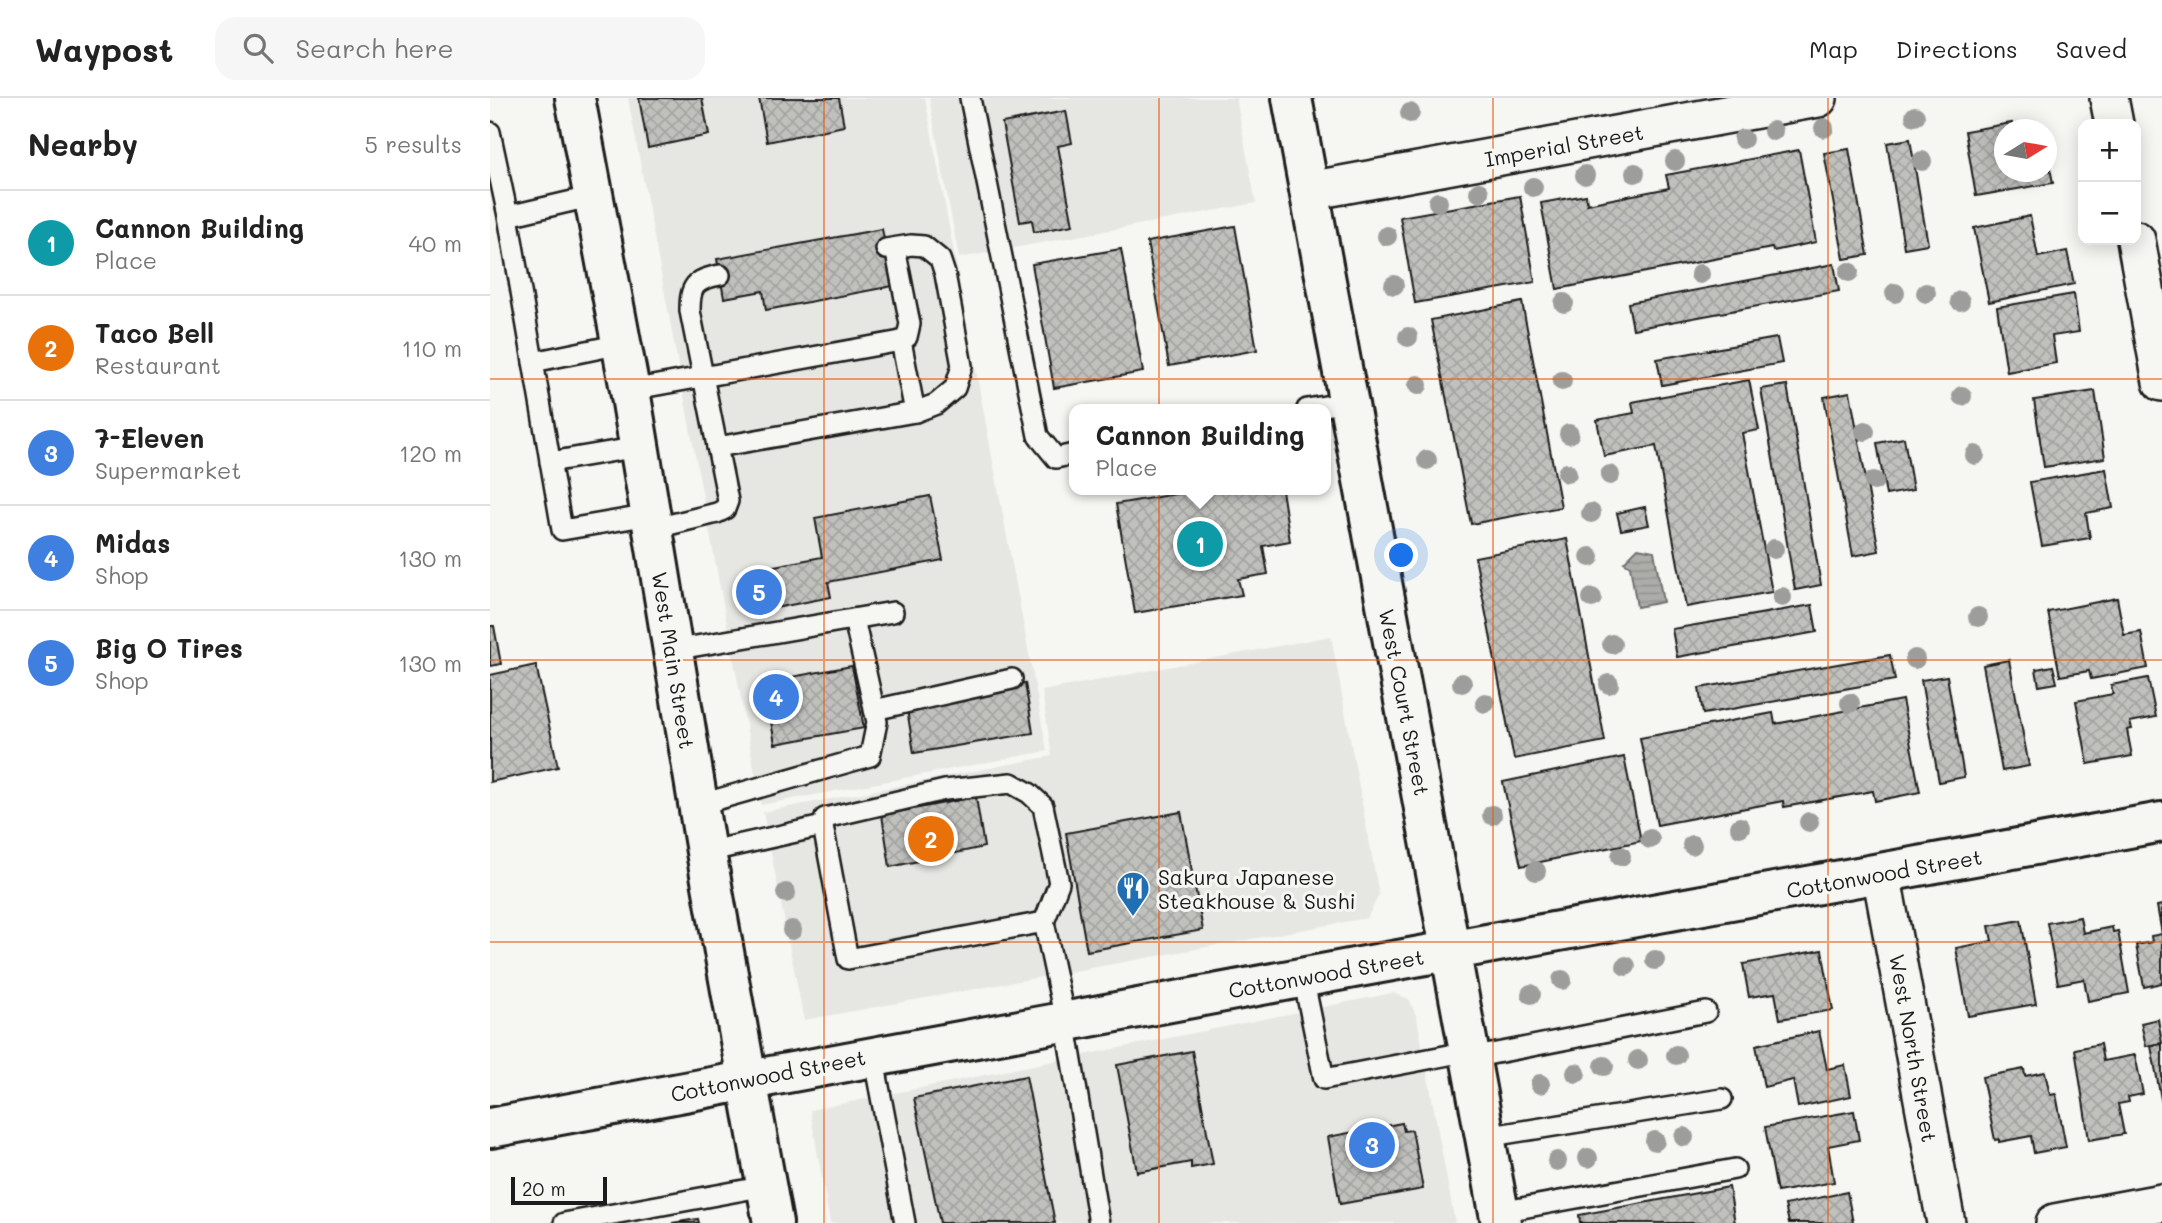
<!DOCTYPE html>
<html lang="en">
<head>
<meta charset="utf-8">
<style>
	body { margin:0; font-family:Mali,sans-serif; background:#f6f6f6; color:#222 }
	.controls { position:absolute; right:21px; top:21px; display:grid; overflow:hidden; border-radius:14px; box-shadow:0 4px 18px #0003 }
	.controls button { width:63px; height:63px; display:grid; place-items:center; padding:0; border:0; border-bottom:2px solid #e0e0e0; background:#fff; color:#222; font:35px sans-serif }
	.compass { position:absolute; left:1504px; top:21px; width:63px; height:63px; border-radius:50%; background:#fff; box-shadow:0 4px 18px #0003; rotate:79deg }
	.scale { position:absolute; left:21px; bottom:18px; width:96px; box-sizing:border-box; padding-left:7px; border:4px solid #1c1c1c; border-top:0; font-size:19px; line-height:24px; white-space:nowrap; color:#1c1c1c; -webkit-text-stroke:5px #f6f6f2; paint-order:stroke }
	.you { position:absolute; left:912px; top:458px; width:24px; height:24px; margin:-18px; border:5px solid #fff; border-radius:50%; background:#1a73e8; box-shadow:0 0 0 10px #1a73e833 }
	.badge { display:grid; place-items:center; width:46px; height:46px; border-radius:50%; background:#2563eb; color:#fff; font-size:23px; font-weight:700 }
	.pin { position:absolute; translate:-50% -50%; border:4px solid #fff; box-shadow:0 2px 7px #0006 }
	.popup { position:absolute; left:579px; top:306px; width:262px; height:91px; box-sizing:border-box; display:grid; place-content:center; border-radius:14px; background:#fff; filter:drop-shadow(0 2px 5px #0005); font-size:23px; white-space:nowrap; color:#767676 }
	.popup b { font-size:26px; color:#222 }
	.popup::after { content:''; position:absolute; left:50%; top:100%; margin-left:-14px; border:14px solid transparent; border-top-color:#fff }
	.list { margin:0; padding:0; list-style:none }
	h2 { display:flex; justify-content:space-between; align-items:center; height:91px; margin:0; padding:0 28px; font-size:30px }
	h2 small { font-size:23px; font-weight:400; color:#767676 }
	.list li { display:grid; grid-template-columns:46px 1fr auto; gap:21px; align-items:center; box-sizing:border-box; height:105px; padding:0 28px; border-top:2px solid #e0e0e0 }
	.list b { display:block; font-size:26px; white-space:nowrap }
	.list p { margin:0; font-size:23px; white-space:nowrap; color:#767676 }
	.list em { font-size:23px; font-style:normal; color:#767676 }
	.icon { flex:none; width:38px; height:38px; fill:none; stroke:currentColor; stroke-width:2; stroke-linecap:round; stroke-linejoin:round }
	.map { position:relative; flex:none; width:1672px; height:1125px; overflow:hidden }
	header { display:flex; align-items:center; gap:42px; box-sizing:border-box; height:98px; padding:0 35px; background:#fff; border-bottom:2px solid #e0e0e0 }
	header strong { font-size:33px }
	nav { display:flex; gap:38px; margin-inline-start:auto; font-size:24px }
	.search { width:490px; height:63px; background:#f6f6f6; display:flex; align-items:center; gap:18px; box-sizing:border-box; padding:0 24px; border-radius:21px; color:#767676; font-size:26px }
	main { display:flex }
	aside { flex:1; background:#fff }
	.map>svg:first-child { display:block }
	.built { fill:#e6e6e2 }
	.water { fill:url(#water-rules); stroke:#727271; stroke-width:2 }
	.building { fill:url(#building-cross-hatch); stroke:#1c1c1c; stroke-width:2 }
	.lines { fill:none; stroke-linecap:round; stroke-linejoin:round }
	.service-casing { stroke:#1c1c1c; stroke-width:24 }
	.minor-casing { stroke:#1c1c1c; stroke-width:42 }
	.tertiary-casing { stroke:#1c1c1c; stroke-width:44 }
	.primary-casing { stroke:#1c1c1c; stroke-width:44 }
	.service { stroke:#f6f6f2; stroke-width:19 }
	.minor { stroke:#f6f6f2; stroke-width:37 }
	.tertiary { stroke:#f6f6f2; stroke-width:38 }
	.primary { stroke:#f6f6f2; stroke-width:38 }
	.tree { fill:#9d9d9b }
	.grid { fill:none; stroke:#e8590c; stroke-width:2; stroke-opacity:0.55 }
	.labels { text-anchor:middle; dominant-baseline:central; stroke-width:6; stroke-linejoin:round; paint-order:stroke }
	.street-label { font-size:21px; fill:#1c1c1c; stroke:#f6f6f2 }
	.poi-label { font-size:21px; fill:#1c1c1c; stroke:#f6f6f2; text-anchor:start }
</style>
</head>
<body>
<header>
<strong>Waypost</strong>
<div class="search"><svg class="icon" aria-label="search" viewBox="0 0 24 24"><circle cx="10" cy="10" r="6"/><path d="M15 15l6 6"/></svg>Search here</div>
<nav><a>Map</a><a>Directions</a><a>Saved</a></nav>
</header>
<main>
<aside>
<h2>Nearby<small>5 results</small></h2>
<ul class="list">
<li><span class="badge" style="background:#0f9aa8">1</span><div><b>Cannon Building</b><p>Place</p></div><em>40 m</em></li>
<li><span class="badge" style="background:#e8710a">2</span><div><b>Taco Bell</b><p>Restaurant</p></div><em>110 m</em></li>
<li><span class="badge" style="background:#3f7fe0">3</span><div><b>7-Eleven</b><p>Supermarket</p></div><em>120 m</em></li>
<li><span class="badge" style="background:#3f7fe0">4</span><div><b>Midas</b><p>Shop</p></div><em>130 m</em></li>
<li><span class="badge" style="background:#3f7fe0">5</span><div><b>Big O Tires</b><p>Shop</p></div><em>130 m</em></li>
</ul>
</aside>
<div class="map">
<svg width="1672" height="1125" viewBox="0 0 1672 1125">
	<defs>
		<pattern id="water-rules" width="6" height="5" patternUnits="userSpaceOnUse" patternTransform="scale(1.75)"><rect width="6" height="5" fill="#acaca9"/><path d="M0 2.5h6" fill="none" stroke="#939391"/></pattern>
		<pattern id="building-cross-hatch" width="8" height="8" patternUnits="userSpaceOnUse" patternTransform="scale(1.75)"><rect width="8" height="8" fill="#c0c0bd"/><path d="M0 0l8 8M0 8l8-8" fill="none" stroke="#a4a4a2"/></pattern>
	</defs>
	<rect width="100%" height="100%" fill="#f6f6f2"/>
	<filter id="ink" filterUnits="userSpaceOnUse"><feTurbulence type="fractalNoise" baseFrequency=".0143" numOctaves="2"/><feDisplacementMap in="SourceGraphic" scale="14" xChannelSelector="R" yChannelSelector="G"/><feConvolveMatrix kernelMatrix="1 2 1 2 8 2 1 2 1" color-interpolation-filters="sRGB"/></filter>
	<g filter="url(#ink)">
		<g class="built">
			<polygon points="138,0 435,0 557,653 271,707"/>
			<polygon points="439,0 746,0 766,105 469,160"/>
			<polygon points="841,538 889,797 877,820 314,922 273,714 562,658 552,593"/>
			<polygon points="903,895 919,901 927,920 965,1125 340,1125 320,1012"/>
		</g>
		<polygon class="water" points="1148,450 1164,453 1173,504 1147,509 1140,468 1134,464"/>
		<g class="building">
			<polygon points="149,0 212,0 219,37 158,50"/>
			<polygon points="269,0 349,0 354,28 277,44"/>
			<polygon points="576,13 582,45 568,48 583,127 544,134 542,122 530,124 512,25"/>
			<polygon points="1522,25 1524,32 1514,32 1514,74 1556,74 1556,49 1563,85 1486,98 1475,33"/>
			<polygon points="1420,41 1438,146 1414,150 1397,45"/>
			<polygon points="1359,51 1378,157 1354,161 1334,55"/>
			<polygon points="1309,52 1326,144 1283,153 1282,150 1067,191 1051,105 1096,97 1097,106 1179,90 1176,77"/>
			<polygon points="1030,98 1045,184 925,205 910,119"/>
			<polygon points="1540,118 1548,159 1577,153 1584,186 1499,204 1484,130"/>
			<polygon points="745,128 767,252 679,268 657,144"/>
			<polygon points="392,131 403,188 276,212 273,193 234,200 227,161"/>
			<polygon points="631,151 653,274 564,290 542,166"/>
			<polygon points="1344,166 1349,193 1143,231 1138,205"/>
			<polygon points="1584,196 1589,234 1562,238 1566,265 1517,274 1507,209"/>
			<polygon points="1032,204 1071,409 981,426 941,222"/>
			<polygon points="1287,240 1292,265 1172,287 1167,261"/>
			<polygon points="1259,282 1269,332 1252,335 1282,494 1196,509 1166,348 1114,358 1107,322 1144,315 1142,304"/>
			<polygon points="1297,287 1331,487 1305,492 1271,291"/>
			<polygon points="1605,293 1615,360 1554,369 1544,302"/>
			<polygon points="1360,294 1389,453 1363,458 1334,299"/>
			<polygon points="1414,340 1423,392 1396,397 1387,345"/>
			<polygon points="1616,371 1623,410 1596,415 1600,440 1552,448 1540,384"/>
			<polygon points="709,392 792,392 800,443 773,448 778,476 748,481 752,497 645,515 626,406"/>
			<polygon points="440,398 453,462 338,484 341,499 265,514 258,473 332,459 325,420"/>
			<polygon points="1155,409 1159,427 1131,432 1127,415"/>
			<polygon points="1077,441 1115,643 1024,661 985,459"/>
			<polygon points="1627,500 1634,537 1651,534 1658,570 1601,581 1599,573 1570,578 1558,514"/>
			<polygon points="1322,507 1327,534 1187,559 1182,531"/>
			<polygon points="0,528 4,528 11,566 0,568"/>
			<polygon points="1400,557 1405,582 1213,616 1209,590"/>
			<polygon points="1519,562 1539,668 1512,673 1493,567"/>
			<polygon points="46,567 68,669 0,684 0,577"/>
			<polygon points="362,568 374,630 285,646 274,584"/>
			<polygon points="1563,568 1567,585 1549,588 1546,571"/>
			<polygon points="1457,578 1474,679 1449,684 1431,582"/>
			<polygon points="1658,580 1666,619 1640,624 1642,631 1637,632 1642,658 1598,666 1586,603 1623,596 1621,587"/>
			<polygon points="535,585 543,635 424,655 416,605"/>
			<polygon points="1412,602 1430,694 1385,703 1383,693 1294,709 1293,703 1167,727 1150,640 1283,615 1285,626"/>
			<polygon points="1134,659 1151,743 1031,768 1013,684"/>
			<polygon points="486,699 494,749 400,769 392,717"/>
			<polygon points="691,714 713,832 597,853 576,735"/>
			<polygon points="1672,807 1672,885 1654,889 1646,847 1662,844 1661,838 1672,836 1667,808"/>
			<polygon points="1590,819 1593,835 1622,829 1623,834 1628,833 1639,895 1598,903 1594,881 1568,886 1557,825"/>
			<polygon points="1531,822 1546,906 1478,918 1466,850 1502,843 1499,828"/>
			<polygon points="1332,852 1343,912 1290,921 1285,895 1259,899 1253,866"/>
			<polygon points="1668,921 1672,945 1656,948 1651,925"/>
			<polygon points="1329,933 1337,971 1355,967 1361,998 1308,1009 1303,982 1274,989 1266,947"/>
			<polygon points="1610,946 1613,963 1645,957 1653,996 1638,999 1639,1004 1628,1006 1634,1036 1599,1042 1585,951"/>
			<polygon points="1672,946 1672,1006 1661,948"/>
			<polygon points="702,953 723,1066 701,1070 701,1064 647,1074 627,967"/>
			<polygon points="1534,971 1535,978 1555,974 1560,997 1566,996 1576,1049 1544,1055 1541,1038 1509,1044 1509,1041 1505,1042 1492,979"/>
			<polygon points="536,978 565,1125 450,1125 424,1000"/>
			<polygon points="1364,1013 1369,1042 1338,1048 1344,1084 1287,1094 1275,1029"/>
			<polygon points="912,1025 914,1033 922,1032 933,1091 850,1106 838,1039"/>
			<polygon points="1239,1089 1245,1125 1090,1125 1089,1117"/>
			<polygon points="1357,1094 1363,1125 1299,1125 1295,1107"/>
			<polygon points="208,1121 209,1125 182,1125"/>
		</g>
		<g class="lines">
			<defs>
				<g id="service">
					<polyline points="480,0 548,338 566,360 584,356"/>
					<polyline points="0,34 18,118"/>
					<polyline points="104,98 18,118 72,432 160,417"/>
					<polyline points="411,243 425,314"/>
					<polyline points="43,264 131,246"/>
					<polyline points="140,292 411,243 417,239 420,226 405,150"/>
					<polyline points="817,311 858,304"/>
					<polyline points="227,349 425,314 446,306 465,290 472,268 455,176 450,161 434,148 421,147 396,151"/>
					<polyline points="60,364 149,349"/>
					<path d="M162,431L227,415L235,411L238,403L200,213C200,188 204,182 230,177"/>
					<polyline points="183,552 403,514"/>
					<polyline points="384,612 522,581"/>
					<polyline points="208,707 380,658 387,624 364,521"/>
					<polyline points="333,728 335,720 455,692 521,685 539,695 553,708 569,785 554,824"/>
					<polyline points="216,754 333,728 358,861 554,824 575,922 609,1125"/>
					<polyline points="813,879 834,981 980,953"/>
					<polyline points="383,957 415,1125"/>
					<polyline points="981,960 1216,914"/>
					<polyline points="995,1039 1232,1001"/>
					<polyline points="1010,1114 1245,1071"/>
					<polyline points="74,1125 276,1088"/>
				</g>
				<g id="minor">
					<polyline points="1619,0 1624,26"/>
					<polyline points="819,93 1328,0"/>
					<polyline points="1646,142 1672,284"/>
					<polyline points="1391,775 1456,1125"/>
					<polyline points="1565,1125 1672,1105"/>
				</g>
				<g id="tertiary">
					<polyline points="802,0 1011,1125"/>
					<path d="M0,1030C556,923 1115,826 1672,724"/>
				</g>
				<polyline id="primary" points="85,0 140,292 216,754 283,1125"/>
			</defs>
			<use href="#service" class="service-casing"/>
			<use href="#minor" class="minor-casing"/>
			<use href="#tertiary" class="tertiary-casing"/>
			<use href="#primary" class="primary-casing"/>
			<use href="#service" class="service"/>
			<use href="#minor" class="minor"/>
			<use href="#tertiary" class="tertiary"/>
			<use href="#primary" class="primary"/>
		</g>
		<g class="tree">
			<circle cx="920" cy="15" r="10"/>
			<circle cx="1425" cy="18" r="10"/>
			<circle cx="1334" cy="30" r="10"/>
			<circle cx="1283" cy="33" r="10"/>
			<circle cx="1253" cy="41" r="10"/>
			<circle cx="1185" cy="63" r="10"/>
			<circle cx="1432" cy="63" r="10"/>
			<circle cx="1145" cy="75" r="10"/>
			<circle cx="1095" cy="77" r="10"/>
			<circle cx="1043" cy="89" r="10"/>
			<circle cx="989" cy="94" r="10"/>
			<circle cx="948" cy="104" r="10"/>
			<circle cx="897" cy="138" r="10"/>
			<circle cx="1359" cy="174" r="10"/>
			<circle cx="1210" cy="176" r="10"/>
			<circle cx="904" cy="187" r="10"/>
			<circle cx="1405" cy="195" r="10"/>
			<circle cx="1436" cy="195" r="10"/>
			<circle cx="1470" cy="203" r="10"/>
			<circle cx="1074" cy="205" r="10"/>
			<circle cx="918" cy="239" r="10"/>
			<circle cx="1072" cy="283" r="10"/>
			<circle cx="928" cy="287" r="10"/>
			<circle cx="1472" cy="298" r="10"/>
			<circle cx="1375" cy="333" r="10"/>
			<circle cx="1079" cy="336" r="10"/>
			<circle cx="1485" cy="357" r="10"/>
			<circle cx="937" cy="362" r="10"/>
			<circle cx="1077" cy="375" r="10"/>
			<circle cx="1120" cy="377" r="10"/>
			<circle cx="1384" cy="383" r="10"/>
			<circle cx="1101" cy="415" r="10"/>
			<circle cx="1284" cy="451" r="10"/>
			<circle cx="1100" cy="459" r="10"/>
			<circle cx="1292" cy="499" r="10"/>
			<circle cx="1102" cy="500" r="10"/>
			<circle cx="1488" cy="519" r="10"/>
			<circle cx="1122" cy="546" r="10"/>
			<circle cx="1425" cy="561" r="10"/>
			<circle cx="972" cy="585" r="10"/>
			<circle cx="1119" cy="586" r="10"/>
			<circle cx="995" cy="605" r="10"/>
			<circle cx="1360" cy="605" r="10"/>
			<circle cx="1002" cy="717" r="10"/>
			<circle cx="1319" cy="724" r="10"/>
			<circle cx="1250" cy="729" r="10"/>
			<circle cx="1160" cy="741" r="10"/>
			<circle cx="1202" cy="747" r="10"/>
			<circle cx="1131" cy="758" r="10"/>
			<circle cx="1046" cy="773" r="10"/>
			<circle cx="296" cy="795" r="10"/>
			<circle cx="302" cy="832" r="10"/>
			<circle cx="1165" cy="862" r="10"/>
			<circle cx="1136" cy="868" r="10"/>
			<circle cx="1072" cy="882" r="10"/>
			<circle cx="1041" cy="896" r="10"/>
			<circle cx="1186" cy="957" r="10"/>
			<circle cx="1148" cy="962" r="10"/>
			<circle cx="1114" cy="968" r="10"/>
			<circle cx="1086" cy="975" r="10"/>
			<circle cx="1050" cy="986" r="10"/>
			<circle cx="1194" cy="1039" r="10"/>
			<circle cx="1165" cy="1043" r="10"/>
			<circle cx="1098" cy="1060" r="10"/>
			<circle cx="1067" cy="1063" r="10"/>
		</g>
	</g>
	<path class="grid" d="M334,0V1125M669,0V1125M1003,0V1125M1338,0V1125M0,281H1672M0,562H1672M0,844H1672"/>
	<defs>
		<symbol id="restaurant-pin" viewBox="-11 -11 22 30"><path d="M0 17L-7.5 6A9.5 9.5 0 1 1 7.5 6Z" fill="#1f6fb2" stroke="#f6f6f2"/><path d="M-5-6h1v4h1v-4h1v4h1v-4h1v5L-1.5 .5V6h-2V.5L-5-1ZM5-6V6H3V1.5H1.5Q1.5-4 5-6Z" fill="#fff"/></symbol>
	</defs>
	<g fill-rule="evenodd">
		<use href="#restaurant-pin" x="624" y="771" width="38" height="52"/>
	</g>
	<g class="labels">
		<g class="street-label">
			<text transform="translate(1074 47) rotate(-10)">Imperial Street</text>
			<text transform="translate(184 562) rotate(81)">West Main Street</text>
			<text transform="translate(915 604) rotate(79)">West Court Street</text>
			<text transform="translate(1394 775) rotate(-10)">Cottonwood Street</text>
			<text transform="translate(836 875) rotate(-10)">Cottonwood Street</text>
			<text transform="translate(1424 950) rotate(80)">West North Street</text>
			<text transform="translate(278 977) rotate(-11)">Cottonwood Street</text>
		</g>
		<g class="poi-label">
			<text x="668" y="778">Sakura Japanese<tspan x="668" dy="24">Steakhouse &amp; Sushi</tspan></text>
		</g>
	</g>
</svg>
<div class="controls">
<button>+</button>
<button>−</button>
</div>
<svg class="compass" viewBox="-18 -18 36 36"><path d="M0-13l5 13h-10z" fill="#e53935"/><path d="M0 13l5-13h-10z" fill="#767676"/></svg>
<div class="scale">20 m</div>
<div class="you"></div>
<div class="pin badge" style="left:710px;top:446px;background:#0f9aa8">1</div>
<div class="popup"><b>Cannon Building</b>Place</div>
<div class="pin badge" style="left:441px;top:741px;background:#e8710a">2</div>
<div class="pin badge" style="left:882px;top:1047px;background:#3f7fe0">3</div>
<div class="pin badge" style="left:286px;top:599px;background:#3f7fe0">4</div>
<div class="pin badge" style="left:269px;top:494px;background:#3f7fe0">5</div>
</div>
</main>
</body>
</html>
